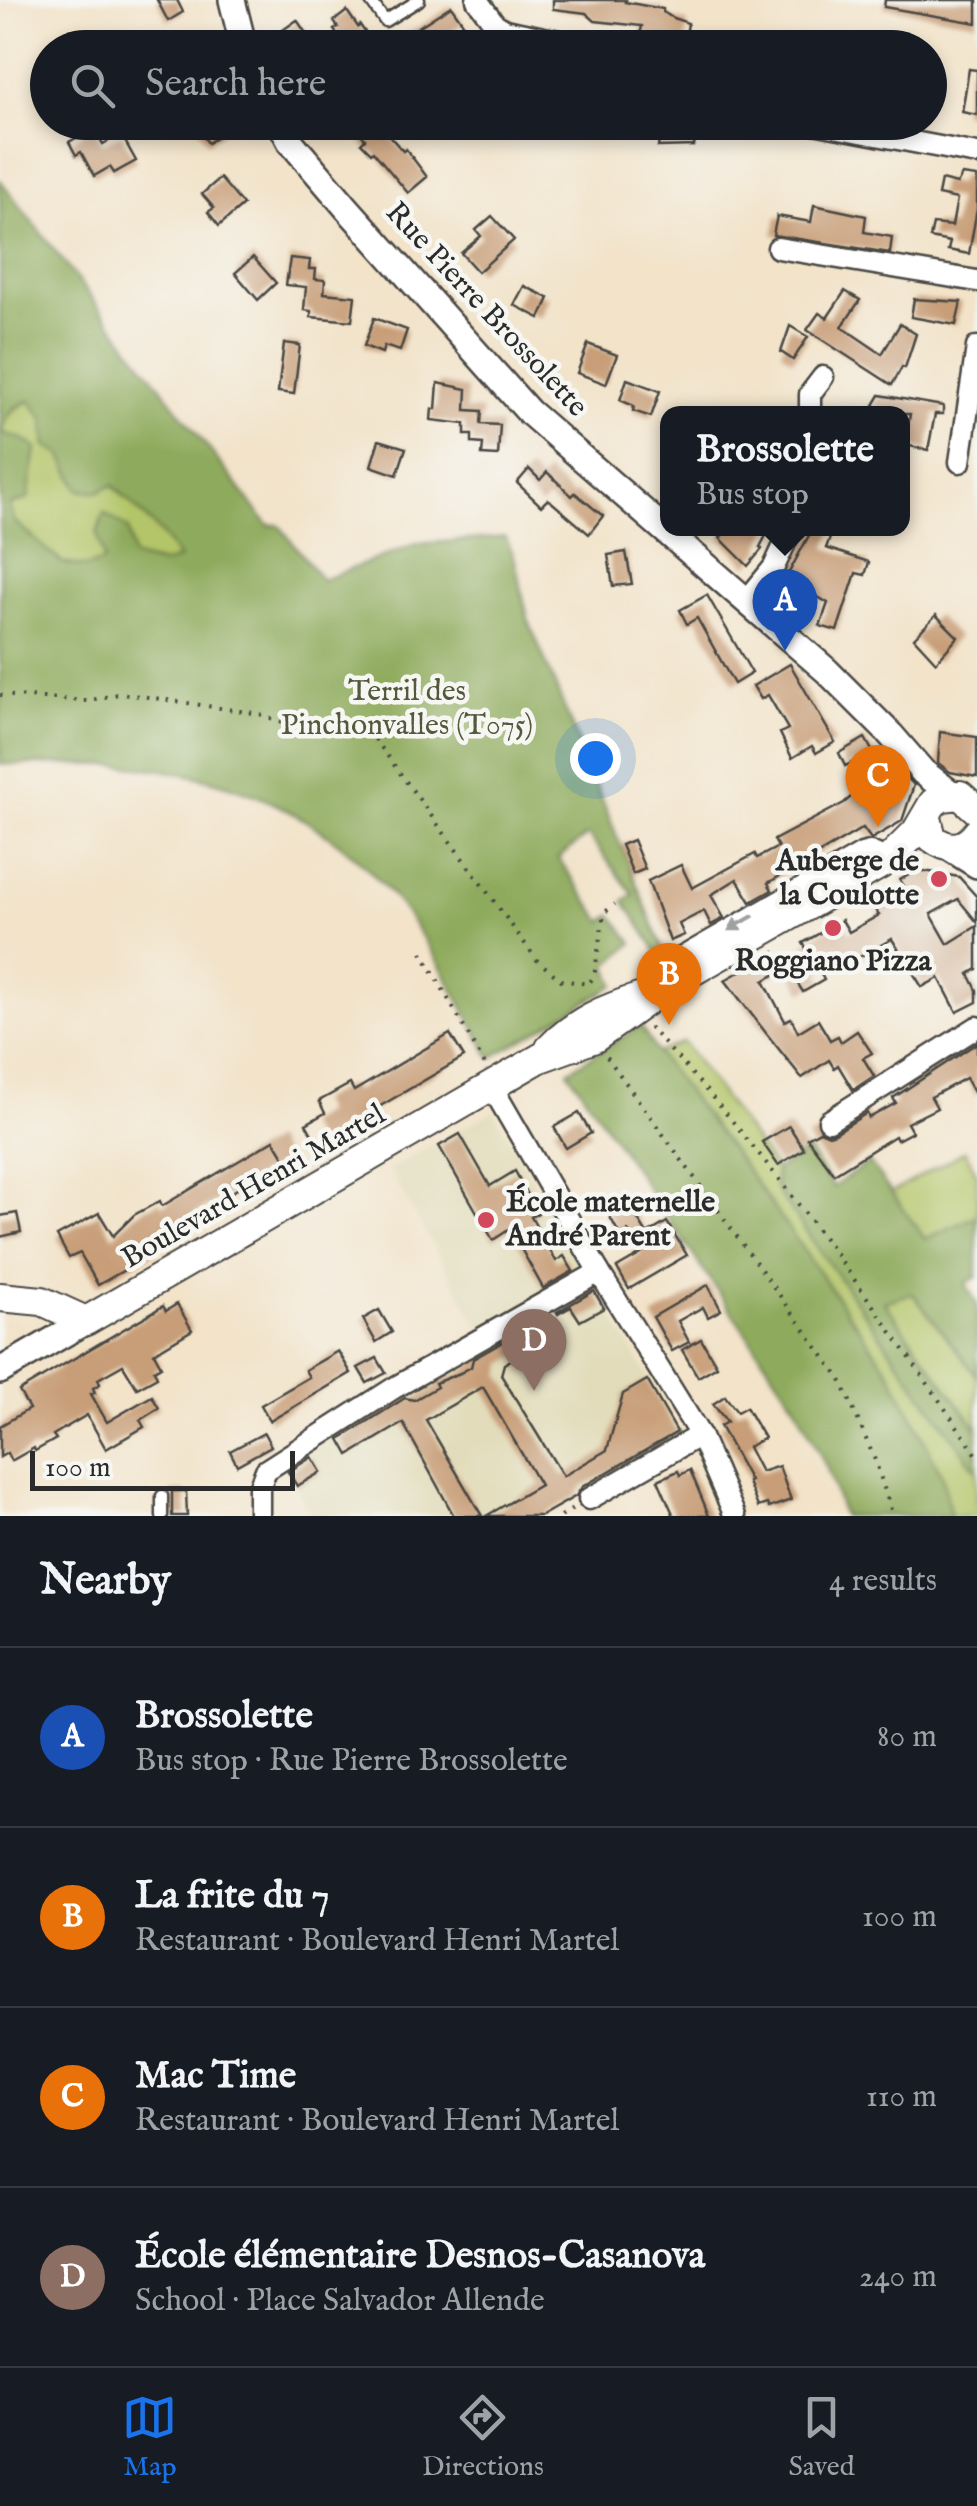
<!DOCTYPE html>
<html lang="en">
<head>
<meta charset="utf-8">
<style>
	body { margin:0; font-family:"IM FELL English",serif; background:#20242c; color:#f1f3f6 }
	.scale { position:absolute; left:30px; bottom:25px; width:265px; box-sizing:border-box; padding-left:10px; border:5px solid #2b2b2b; border-top:0; font-size:28px; line-height:35px; white-space:nowrap; color:#2b2b2b; -webkit-text-stroke:8px #f6f6f2; paint-order:stroke }
	.you { position:absolute; left:595px; top:758px; width:35px; height:35px; margin:-25px; border:8px solid #fff; border-radius:50%; background:#1a73e8; box-shadow:0 0 0 15px #1a73e833 }
	.badge { display:grid; place-items:center; width:65px; height:65px; border-radius:50%; background:#1a73e8; color:#fff; font-size:32px; font-weight:700 }
	.pin { position:absolute; translate:-50% -82px; filter:drop-shadow(0 2px 5px #0008) }
	.pin::after { content:''; position:absolute; top:52px; width:35px; height:30px; background:inherit; clip-path:polygon(0 0,100% 0,50% 100%) }
	.popup { position:absolute; left:660px; top:406px; width:250px; height:130px; box-sizing:border-box; display:grid; place-content:center; border-radius:20px; background:#171b24; filter:drop-shadow(0 2px 8px #0005); font-size:32px; white-space:nowrap; color:#9ea1a6 }
	.popup b { font-size:38px; color:#f1f3f6 }
	.popup::after { content:''; position:absolute; left:50%; top:100%; margin-left:-20px; border:20px solid transparent; border-top-color:#171b24 }
	.list { margin:0; padding:0; list-style:none }
	h2 { display:flex; justify-content:space-between; align-items:center; height:130px; margin:0; padding:0 40px; font-size:42px }
	h2 small { font-size:32px; font-weight:400; color:#9ea1a6 }
	.list li { display:grid; grid-template-columns:65px 1fr auto; gap:30px; align-items:center; box-sizing:border-box; height:180px; padding:0 40px; border-top:2px solid #363941 }
	.list b { display:block; font-size:38px; white-space:nowrap }
	.list p { margin:0; font-size:32px; white-space:nowrap; color:#9ea1a6 }
	.list em { font-size:32px; font-style:normal; color:#9ea1a6 }
	.icon { flex:none; width:55px; height:55px; fill:none; stroke:currentColor; stroke-width:2; stroke-linecap:round; stroke-linejoin:round }
	.map { position:relative; flex:none; width:977px; height:1516px; overflow:hidden }
	.search { position:absolute; background:#171b24; box-shadow:0 5px 15px #0003; left:30px; right:30px; top:30px; height:110px; display:flex; align-items:center; gap:25px; box-sizing:border-box; padding:0 35px; border-radius:55px; color:#9ea1a6; font-size:38px }
	.sheet { height:850px; background:#171b24 }
	nav { display:flex; justify-content:space-around; align-items:center; box-sizing:border-box; height:140px; border-top:2px solid #363941; background:#171b24; font-size:28px; color:#9ea1a6 }
	nav a { display:grid; justify-items:center; gap:5px }
	nav .on { color:#1a73e8 }
	.map>svg:first-child { display:block }
	.built { fill:#e2dcba }
	.green { fill:#b3c568; stroke:#6f784a; stroke-width:2.5 }
	.forest { fill:#8eaa5c; stroke:#5c6a44; stroke-width:2.5; fill-rule:evenodd }
	.building { fill:#c89e78 }
	.lines { fill:none; stroke-linecap:round; stroke-linejoin:round }
	.service-casing { stroke:#494743; stroke-width:15 }
	.minor-casing { stroke:#494743; stroke-width:25 }
	.tertiary-casing { stroke:#494743; stroke-width:30 }
	.secondary-casing { stroke:#494743; stroke-width:32 }
	.path { stroke:#494743; stroke-width:4; stroke-dasharray:2.5 8; stroke-linecap:butt }
	.service { stroke:#fff; stroke-width:10 }
	.minor { stroke:#fff; stroke-width:20 }
	.tertiary { stroke:#fff; stroke-width:25 }
	.secondary { stroke:#fff; stroke-width:28 }
	.oneway { fill:#a0a0a0 }
	.poi-dot { fill:#d1495b; stroke:#f6f6f2; stroke-width:4 }
	.labels { text-anchor:middle; dominant-baseline:central; stroke-width:9; stroke-linejoin:round; paint-order:stroke }
	.street-label { font-size:30px; fill:#2b2b2b; stroke:#f6f6f2 }
	.park-label { font-size:30px; fill:#54593d; stroke:#f6f6f2 }
	.poi-label { font-size:30px; font-weight:bold; fill:#2b2b2b; stroke:#f6f6f2; text-anchor:end }
</style>
</head>
<body>
<div class="map">
<svg width="977" height="1516" viewBox="0 0 977 1516">
	<rect width="100%" height="100%" fill="#f6f6f2"/>
	<filter id="ink" filterUnits="userSpaceOnUse"><feTurbulence type="fractalNoise" baseFrequency=".01" numOctaves="2"/><feDisplacementMap in="SourceGraphic" scale="20" xChannelSelector="R" yChannelSelector="G"/><feConvolveMatrix kernelMatrix="1 2 1 2 8 2 1 2 1" color-interpolation-filters="sRGB"/></filter>
	<filter id="wash" filterUnits="userSpaceOnUse"><feTurbulence type="fractalNoise" baseFrequency=".0048" numOctaves="4" result="noise"/><feDisplacementMap in="SourceGraphic" scale="40" xChannelSelector="R" yChannelSelector="G"/><feGaussianBlur stdDeviation="2.25" result="paint"/><feColorMatrix in="noise" values="0 0 0 0 0 0 0 0 0 0 0 0 0 0 0 0 0 1.4 0 .05"/><feComposite in="paint" operator="in"/></filter>
	<g filter="url(#wash)">
		<rect width="100%" height="100%" fill="#f2e3c9"/>
		<polygon class="built" points="493,1111 682,1436 543,1516 312,1516 282,1465 491,1346 389,1170"/>
		<g class="green">
			<path d="M30,401L44,419L46,446L61,454L79,490L113,485L161,533L180,559L162,564L133,557L86,567L62,563L14,521L9,504L32,465L36,448L3,433C5,416 14,407 30,401Z"/>
			<path d="M683,1042L776,1170L775,1188L977,1471V1516H951C930,1423 871,1346 816,1269C764,1196 711,1124 657,1053Z"/>
			<polygon points="965,1151 977,1174 977,1216 925,1239 891,1193"/>
			<polygon points="912,1293 977,1376 977,1429 884,1302"/>
		</g>
		<g class="forest">
			<path d="M0,180L268,525H279L322,580L416,544L505,537L514,556L528,619L666,956L661,958L624,901L633,894L588,835L558,858L603,922L612,915L633,943L608,965L615,985L491,1058C461,1005 434,948 396,900C329,818 242,778 138,767C93,763 46,765 0,764ZM30,401L44,419L46,446L61,454L79,490L98,492L113,485L161,533L179,559L162,564L133,557L128,529L104,513L97,533L104,561L86,567L62,563L14,521L10,505L28,499L36,448L23,439L3,433C4,416 14,406 30,401Z"/>
			<polygon points="641,1026 657,1053 743,1165 891,1374 942,1476 951,1516 843,1516 827,1468 795,1405 568,1071"/>
			<polygon points="808,1150 833,1187 869,1162 925,1239 977,1216 977,1277 966,1283 977,1305 977,1376 912,1293 884,1302 977,1429 977,1471 775,1188 776,1170"/>
		</g>
		<g id="blocks">
			<g class="building">
				<polygon points="157,0 177,0 183,12 168,21"/>
				<polygon points="553,0 626,0 625,2 663,9 663,12 673,18 688,23 685,42 650,40 651,37 640,35 642,26 595,21 586,13 553,9"/>
				<polygon points="885,0 977,0 977,23 884,7"/>
				<polygon points="451,6 463,23 438,41 443,48 411,48 403,37"/>
				<polygon points="347,11 358,27 360,25 376,48 347,48 334,30 338,27 334,21"/>
				<polygon points="297,20 316,48 291,48 280,32"/>
				<polygon points="969,69 977,70 977,115 962,112"/>
				<polygon points="194,122 238,122 208,143"/>
				<polygon points="351,122 377,122 403,151 406,149 427,177 408,193 373,151 371,153 361,143 365,139"/>
				<polygon points="643,122 698,122 694,146 658,147 659,140 641,137"/>
				<polygon points="94,128 103,144 121,134 136,161 114,173 110,167 94,176 81,152 76,155 69,142"/>
				<polygon points="962,175 977,177 977,209 969,254 948,250 950,242 930,238 933,224 952,226 957,199 938,195 941,180 957,184"/>
				<polygon points="220,178 243,205 219,226 208,212 214,208 202,194"/>
				<polygon points="814,205 866,216 864,232 892,237 890,253 773,235 777,216 811,222"/>
				<polygon points="492,216 514,240 478,272 461,253 481,236 476,230"/>
				<polygon points="253,257 276,283 258,300 235,273"/>
				<polygon points="290,258 310,260 309,269 316,269 315,279 325,280 324,293 355,296 352,321 311,317 311,311 304,310 306,287 286,285"/>
				<polygon points="524,286 549,298 540,318 514,305"/>
				<polygon points="845,291 860,300 842,327 882,354 900,324 916,334 905,368 902,367 892,385 807,330 819,313 827,318"/>
				<polygon points="914,299 961,302 956,325 911,317"/>
				<polygon points="374,318 407,330 400,351 384,346 382,353 364,346"/>
				<polygon points="790,326 808,337 793,360 781,352"/>
				<polygon points="284,343 300,345 294,394 278,392"/>
				<polygon points="588,344 617,355 606,384 577,373"/>
				<polygon points="627,379 660,391 651,417 633,411 634,406 620,400"/>
				<polygon points="438,383 467,389 466,410 482,411 481,424 500,425 498,456 482,455 483,444 472,443 472,435 465,435 465,424 431,420 432,409 436,409"/>
				<polygon points="880,395 943,406 943,414 935,414 928,450 905,445 910,414 888,414 874,405"/>
				<polygon points="379,440 406,448 397,475 371,466"/>
				<polygon points="529,469 540,480 547,472 572,496 575,493 603,516 589,534 548,499 541,506 517,483"/>
				<polygon points="728,528 770,528 760,547 762,549 748,566 720,538"/>
				<polygon points="813,528 834,528 826,548 869,562 865,575 856,573 837,631 820,626 828,603 786,578"/>
				<polygon points="626,552 632,584 613,586 608,555"/>
				<polygon points="707,595 752,673 734,684 697,618 687,624 680,610"/>
				<polygon points="936,615 958,637 936,662 914,638"/>
				<polygon points="790,664 835,742 816,753 812,746 792,758 780,733 788,729 768,695 761,699 753,686"/>
				<polygon points="940,732 977,737 977,777 950,772 938,763"/>
				<polygon points="865,738 887,777 898,768 914,785 902,821 871,839 863,828 768,883 772,890 751,902 737,879 711,895 724,918 711,925 704,911 679,924 684,935 670,941 648,881 681,865 692,888 755,854 757,858 778,847 774,840 844,803 867,783 854,762 845,766 839,753"/>
				<polygon points="633,840 645,869 633,874 621,845"/>
				<polygon points="918,870 959,877 977,897 977,922 958,899 931,914 948,944 977,926 977,969 969,974 977,990 977,1002 957,1012 939,978 922,987 892,939 852,961 848,954 820,972 824,980 803,992 788,968 810,955 803,943 842,920 849,932 879,915 876,911 908,892 900,880"/>
				<polygon points="774,952 783,970 764,981 785,1021 791,1018 798,1032 818,1020 830,1040 838,1036 841,1042 857,1031 872,1053 863,1058 874,1076 853,1090 838,1065 834,1068 829,1060 802,1078 766,1033 725,980"/>
				<polygon points="450,1034 464,1057 317,1143 306,1124 325,1113 319,1101 350,1084 354,1091"/>
				<polygon points="977,1043 977,1098 966,1078 931,1097 937,1108 907,1123 912,1132 897,1140 895,1136 834,1174 807,1138 820,1131 829,1135 835,1133 867,1113 869,1118 896,1103 893,1098"/>
				<polygon points="579,1113 591,1133 566,1148 554,1127"/>
				<polygon points="789,1126 804,1149 778,1165 762,1142"/>
				<polygon points="460,1134 490,1186 515,1171 538,1213 531,1217 556,1261 564,1256 573,1271 543,1288 510,1229 493,1240 439,1146"/>
				<polygon points="274,1140 286,1160 168,1230 150,1242 156,1252 98,1285 80,1253 69,1258 57,1236 99,1213 113,1236 134,1215 160,1201 162,1206"/>
				<polygon points="623,1195 647,1234 667,1222 687,1255 629,1289 617,1268 641,1254 628,1231 620,1235 604,1206"/>
				<polygon points="17,1213 21,1232 0,1237 0,1216"/>
				<polygon points="708,1285 721,1310 708,1317 703,1307 678,1321 689,1342 672,1351 653,1317"/>
				<polygon points="594,1291 604,1308 580,1321 571,1307 558,1314 557,1312"/>
				<polygon points="177,1304 192,1330 154,1353 161,1366 154,1370 157,1377 137,1388 123,1365 98,1379 100,1384 93,1388 95,1393 91,1394 107,1422 152,1396 159,1408 140,1420 144,1427 106,1449 87,1415 53,1435 56,1439 35,1451 34,1448 11,1461 7,1453 0,1457 0,1426 29,1409 19,1391 163,1306 166,1311"/>
				<polygon points="379,1310 392,1332 376,1342 363,1319"/>
				<polygon points="542,1320 551,1337 504,1364 501,1375 563,1476 607,1450 623,1394 647,1380 677,1432 582,1487 576,1496 541,1516 486,1516 540,1485 483,1387 426,1420 482,1516 454,1516 403,1423 349,1455 340,1439 405,1398 414,1400 437,1387 435,1383 460,1373 471,1367 473,1359"/>
				<polygon points="701,1339 717,1366 698,1377 682,1350"/>
				<polygon points="338,1351 351,1373 270,1421 261,1405 309,1377 305,1370"/>
				<polygon points="377,1358 386,1373 367,1383 358,1368"/>
				<polygon points="725,1396 737,1412 746,1407 764,1438 748,1447 761,1472 779,1466 791,1500 769,1508 767,1504 758,1507 748,1482 750,1481 720,1426 727,1422 713,1404"/>
				<polygon points="264,1433 271,1446 237,1465 230,1451"/>
				<polygon points="312,1457 321,1472 297,1486 288,1472"/>
				<polygon points="690,1470 703,1501 709,1516 674,1516 658,1480 678,1471 680,1475"/>
				<polygon points="172,1491 186,1491 187,1516 172,1516"/>
			</g>
		</g>
	</g>
	<g filter="url(#ink)">
		<use href="#blocks" fill-opacity="0" stroke="#494743" stroke-width="2.5"/>
		<g class="lines">
			<defs>
				<g id="service">
					<polyline points="370,0 385,21 419,0"/>
					<polyline points="162,1516 162,1496"/>
				</g>
				<g id="minor">
					<polyline points="477,0 495,24 505,30 593,48"/>
					<polyline points="808,122 977,154"/>
					<polyline points="778,248 977,281"/>
					<polyline points="810,413 810,394 823,377"/>
					<polyline points="960,462 977,347"/>
					<polyline points="747,600 774,567 792,528"/>
					<polyline points="680,978 676,961 862,854 870,852 888,860"/>
					<polyline points="492,1087 599,1272 700,1435 735,1516"/>
					<polyline points="829,1121 977,1027"/>
					<polyline points="589,1499 700,1435"/>
					<polyline points="259,1516 259,1488 266,1470 394,1388 599,1272"/>
				</g>
				<g id="tertiary">
					<polyline points="232,0 244,48"/>
					<polyline points="280,122 290,141 347,208 529,412 827,671 891,735 923,772 953,795"/>
					<polyline points="950,848 977,865"/>
					<polyline points="0,1371 86,1321"/>
				</g>
				<g id="secondary">
					<path d="M927,818L932,838C949,851 964,850 977,833"/>
					<path d="M550,1048C576,1021 606,1008 642,997"/>
					<polyline points="0,1297 42,1301 86,1321 540,1058 595,1038 670,984 888,860 916,832 933,803 942,797 960,795 977,810"/>
				</g>
			</defs>
			<use href="#service" class="service-casing"/>
			<use href="#minor" class="minor-casing"/>
			<use href="#tertiary" class="tertiary-casing"/>
			<use href="#secondary" class="secondary-casing"/>
			<g class="path">
				<polyline points="0,695 87,701 118,694 141,696 260,714 305,731 364,724 537,960 561,980 588,984 594,977 604,913 615,904"/>
				<polyline points="422,952 485,1065"/>
				<path d="M649,1027C773,1158 875,1307 977,1455"/>
				<polyline points="607,1057 841,1380 875,1460 893,1516"/>
				<polyline points="561,1516 576,1507"/>
			</g>
			<use href="#service" class="service"/>
			<use href="#minor" class="minor"/>
			<use href="#tertiary" class="tertiary"/>
			<use href="#secondary" class="secondary"/>
		</g>
		<defs><path id="oneway-solid" d="M-6-.8H1V-3.2L6.5 0L1 3.2V.8H-6Z" transform="scale(2.5)"/></defs>
		<use class="oneway" href="#oneway-solid" transform="translate(741 923) rotate(150)"/>
	</g>
	<g class="poi-dot">
		<circle cx="939" cy="879" r="10"/>
		<circle cx="833" cy="928" r="10"/>
		<circle cx="486" cy="1220" r="10"/>
	</g>
	<g class="labels">
		<g class="street-label">
			<text transform="translate(486 310) rotate(47)">Rue Pierre Brossolette</text>
			<text transform="translate(254 1187) rotate(-30)">Boulevard Henri Martel</text>
		</g>
		<g class="park-label">
			<text x="407" y="692">Terril des<tspan x="407" dy="34">Pinchonvalles (T075)</tspan></text>
		</g>
		<g class="poi-label">
			<text x="919" y="862">Auberge de<tspan x="919" dy="34">la Coulotte</tspan></text>
			<text x="833" y="962" text-anchor="middle">Roggiano Pizza</text>
			<text x="506" y="1203" text-anchor="start">École maternelle<tspan x="506" dy="34">André Parent</tspan></text>
		</g>
	</g>
</svg>
<div class="scale">100 m</div>
<div class="you"></div>
<div class="pin badge" style="left:785px;top:651px;background:#1a4fb4">A</div>
<div class="popup"><b>Brossolette</b>Bus stop</div>
<div class="pin badge" style="left:669px;top:1025px;background:#e8710a">B</div>
<div class="pin badge" style="left:878px;top:827px;background:#e8710a">C</div>
<div class="pin badge" style="left:534px;top:1391px;background:#8d6e63">D</div>
<div class="search"><svg class="icon" aria-label="search" viewBox="0 0 24 24"><circle cx="10" cy="10" r="6"/><path d="M15 15l6 6"/></svg>Search here</div>
</div>
<section class="sheet">
<h2>Nearby<small>4 results</small></h2>
<ul class="list">
<li><span class="badge" style="background:#1a4fb4">A</span><div><b>Brossolette</b><p>Bus stop · Rue Pierre Brossolette</p></div><em>80 m</em></li>
<li><span class="badge" style="background:#e8710a">B</span><div><b>La frite du 7</b><p>Restaurant · Boulevard Henri Martel</p></div><em>100 m</em></li>
<li><span class="badge" style="background:#e8710a">C</span><div><b>Mac Time</b><p>Restaurant · Boulevard Henri Martel</p></div><em>110 m</em></li>
<li><span class="badge" style="background:#8d6e63">D</span><div><b>École élémentaire Desnos-Casanova</b><p>School · Place Salvador Allende</p></div><em>240 m</em></li>
</ul>
</section>
<nav>
<a class="on"><svg class="icon" aria-label="map" viewBox="0 0 24 24"><path d="M3 6l6-2 6 2 6-2v14l-6 2-6-2-6 2zM9 4v14M15 6v14"/></svg>Map</a>
<a><svg class="icon" aria-label="directions" viewBox="0 0 24 24"><path d="M12 3l9 9-9 9-9-9zM9 14v-3h6M13 9l2 2-2 2"/></svg>Directions</a>
<a><svg class="icon" aria-label="saved" viewBox="0 0 24 24"><path d="M7 4h10v16l-5-4-5 4z"/></svg>Saved</a>
</nav>
</body>
</html>
